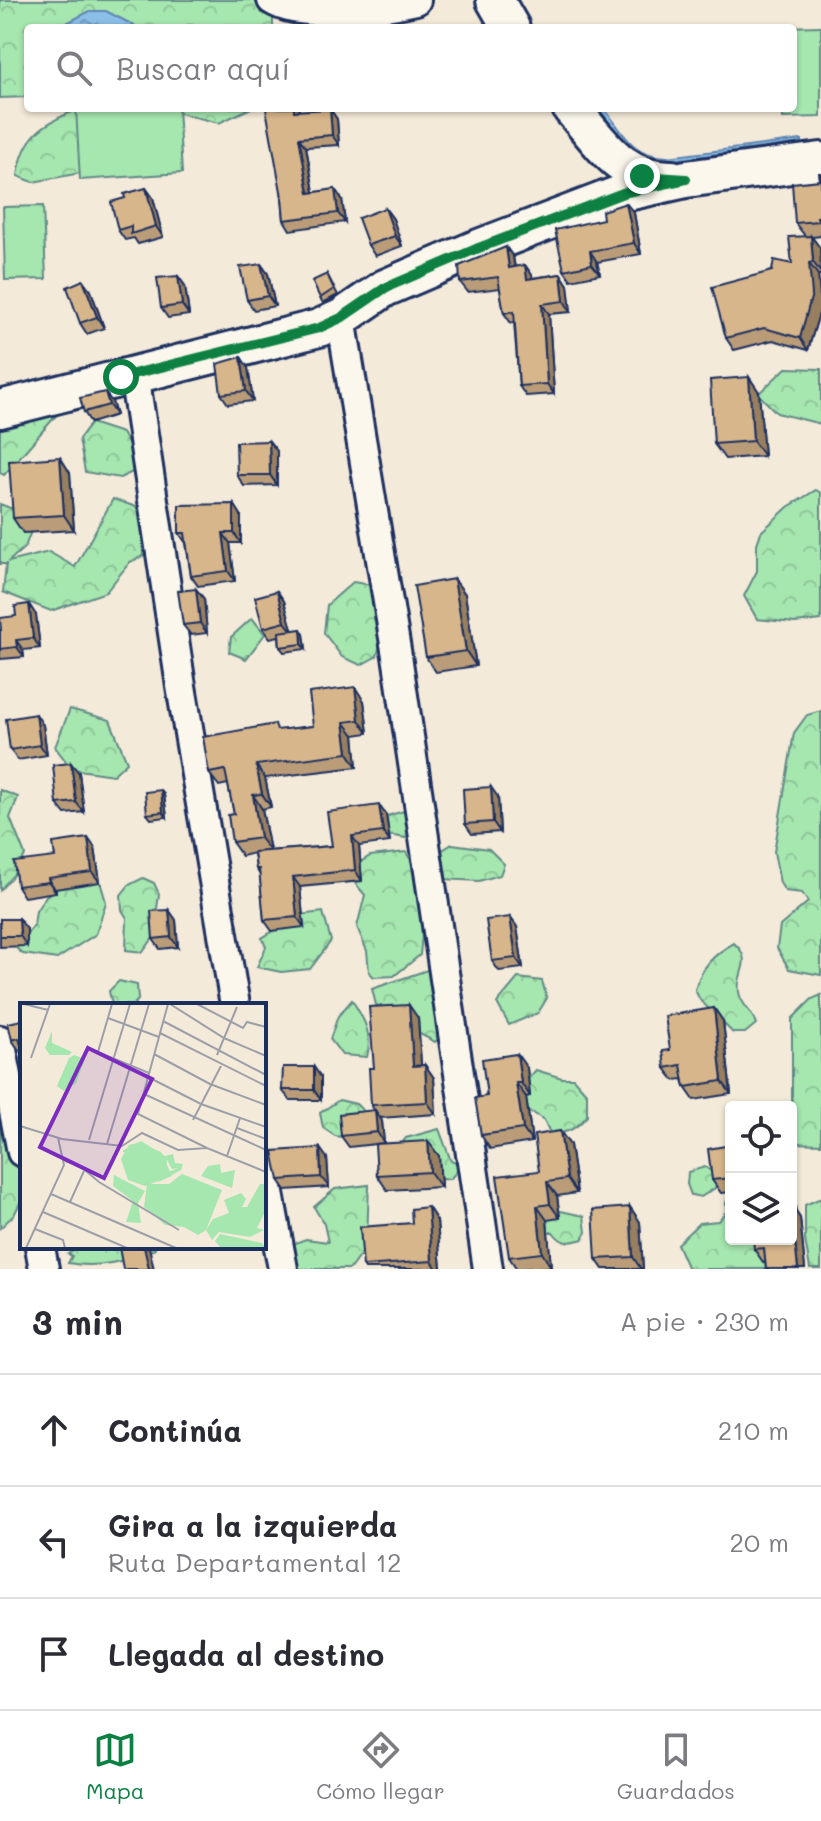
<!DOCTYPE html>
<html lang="es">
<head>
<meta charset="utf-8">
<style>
	body { margin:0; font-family:Mali,sans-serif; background:#f7f7f7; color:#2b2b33 }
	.controls { position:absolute; right:24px; bottom:24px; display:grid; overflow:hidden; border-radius:8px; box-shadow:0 2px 6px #0004 }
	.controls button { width:72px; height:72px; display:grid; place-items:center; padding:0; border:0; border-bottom:2px solid #e1e1e2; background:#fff; color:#2b2b33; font:40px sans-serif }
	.stop { position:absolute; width:24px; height:24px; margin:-18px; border:6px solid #0b8043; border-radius:50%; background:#fff }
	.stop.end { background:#0b8043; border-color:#fff; box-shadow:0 2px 8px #0008 }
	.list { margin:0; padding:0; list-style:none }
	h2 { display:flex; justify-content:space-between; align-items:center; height:104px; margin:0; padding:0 32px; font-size:34px }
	h2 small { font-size:26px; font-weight:400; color:#7c7c81 }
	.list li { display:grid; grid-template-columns:52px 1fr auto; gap:24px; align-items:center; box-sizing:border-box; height:112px; padding:0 32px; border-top:2px solid #e1e1e2 }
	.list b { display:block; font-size:30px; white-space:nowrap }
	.list p { margin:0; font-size:26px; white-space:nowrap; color:#7c7c81 }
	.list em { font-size:26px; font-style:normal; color:#7c7c81 }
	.icon { flex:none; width:44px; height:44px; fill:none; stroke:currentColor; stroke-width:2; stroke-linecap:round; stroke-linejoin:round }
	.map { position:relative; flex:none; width:821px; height:1269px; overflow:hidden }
	.search { position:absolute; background:#fff; box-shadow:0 2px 6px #0004; left:24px; right:24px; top:24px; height:88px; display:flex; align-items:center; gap:20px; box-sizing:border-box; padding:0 28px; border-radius:8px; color:#7c7c81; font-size:30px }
	.sheet { height:440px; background:#fff }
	nav { display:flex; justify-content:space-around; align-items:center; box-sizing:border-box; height:112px; border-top:2px solid #e1e1e2; background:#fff; font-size:22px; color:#7c7c81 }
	nav a { display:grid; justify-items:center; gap:4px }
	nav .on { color:#0b8043 }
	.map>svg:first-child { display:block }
	.forest { fill:url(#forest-crowns); stroke:#608a86; stroke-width:2 }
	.garden { fill:#a6e6af; stroke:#608a86; stroke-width:2 }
	.water { fill:url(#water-ripples); stroke:#5e85b1; stroke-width:2 }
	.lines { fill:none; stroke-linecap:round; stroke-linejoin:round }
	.minor-casing { stroke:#1b2f5e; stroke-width:34 }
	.major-casing { stroke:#1b2f5e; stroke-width:42 }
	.minor { stroke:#fbf7ec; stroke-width:28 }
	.major { stroke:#fbf7ec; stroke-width:36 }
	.wall { fill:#ba9d78; stroke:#1b2f5e; stroke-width:2 }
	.shaded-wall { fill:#977f61; stroke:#1b2f5e; stroke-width:2 }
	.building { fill:#d8b68b; stroke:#1b2f5e; stroke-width:2 }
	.route { stroke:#0b8043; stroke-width:10 }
	.inset-road { fill:none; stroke:#9d9fa8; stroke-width:2 }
	.view { fill:#7b2cbf; fill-opacity:0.15; stroke:#7b2cbf; stroke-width:4 }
	.inset-edge { fill:none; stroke:#1b2f5e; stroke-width:4 }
</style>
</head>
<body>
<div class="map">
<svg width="821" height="1269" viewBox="0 0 821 1269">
	<defs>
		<pattern id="forest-crowns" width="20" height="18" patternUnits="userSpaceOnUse" patternTransform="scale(2)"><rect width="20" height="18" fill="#a6e6af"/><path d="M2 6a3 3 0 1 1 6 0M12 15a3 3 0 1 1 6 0" fill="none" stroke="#8ec699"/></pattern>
		<pattern id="water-ripples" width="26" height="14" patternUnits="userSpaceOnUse" patternTransform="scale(2)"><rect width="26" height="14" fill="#8bbfe8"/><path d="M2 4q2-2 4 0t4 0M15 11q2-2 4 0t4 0" fill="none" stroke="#719cbf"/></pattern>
	</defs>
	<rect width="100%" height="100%" fill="#f4ead9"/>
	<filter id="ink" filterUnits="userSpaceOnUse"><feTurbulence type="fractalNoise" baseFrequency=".0125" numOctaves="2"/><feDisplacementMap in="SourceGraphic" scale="16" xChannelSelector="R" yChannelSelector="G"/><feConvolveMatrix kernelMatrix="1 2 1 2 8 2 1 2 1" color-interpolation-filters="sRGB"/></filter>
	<g filter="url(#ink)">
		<g class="forest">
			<polygon points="0,0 255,0 262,2 273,14 273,28 28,28 28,97 0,98"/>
			<polygon points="159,108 251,108 219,123"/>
			<path d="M77,110L81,173L33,182L18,176C23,136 43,123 77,110Z"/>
			<polygon points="786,368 821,369 821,424 777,413 758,394"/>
			<polygon points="68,402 4,475 0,473 0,411"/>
			<polygon points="91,423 122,433 141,468 120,478 85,472 79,439"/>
			<polygon points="816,490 821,493 821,620 795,623 757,619 744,596 757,571 757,544 761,532 788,507"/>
			<polygon points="113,499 142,509 143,556 130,562 106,592 51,611 3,592 6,564 0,564 0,504 36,518 25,547 8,562 49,552 75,567"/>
			<polygon points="353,582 383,587 386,623 377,656 361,665 342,657 324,633 327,605"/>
			<polygon points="252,618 265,634 246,659 229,652 231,637"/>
			<polygon points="70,709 110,720 127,762 113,775 72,769 55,747"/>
			<polygon points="821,711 821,975 789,969 777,948 780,926 808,902 802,893 785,891 780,883 774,852 794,733 807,715"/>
			<polygon points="0,790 18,797 10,818 25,855 15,873 0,890"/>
			<polygon points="411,809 412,839 381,834 383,817"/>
			<polygon points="452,844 489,849 504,864 500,875 479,881 444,879 438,853"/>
			<path d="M406,852C425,880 424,923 420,955L394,976L374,977L369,972L367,951L357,927L365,895L349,876L351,868L370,856Z"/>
			<polygon points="99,878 106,902 96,934 57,959 23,954 16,948 34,925 36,911 46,896 61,886"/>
			<polygon points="143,878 154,883 159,894 153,938 143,952 126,950 127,918 122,910 121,895 129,885"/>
			<polygon points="323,912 331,941 310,969 281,972 257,967 266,947 262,938 299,915"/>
			<path d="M734,943C756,962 733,974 740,996C743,1006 753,1013 756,1024L745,1033H733L700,1000L695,990C701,967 714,954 734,943Z"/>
			<polygon points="433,968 457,1021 435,1042 418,1033 407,1014 376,1005 372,989"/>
			<polygon points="518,978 542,981 547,998 538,1013 509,1025 497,1003"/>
			<polygon points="119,981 137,985 138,1000 133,1005 112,1005 109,991"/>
			<polygon points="821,995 821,1144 792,1143 792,1019 812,999"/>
			<path d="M352,1000C364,1019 373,1034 367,1057L342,1055L330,1039L338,1016Z"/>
			<polygon points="0,1058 22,1084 22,1199 14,1215 0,1228"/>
			<path d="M536,1070L562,1078H573L587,1094V1116C576,1129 567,1134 550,1133L544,1120L533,1113L482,1107L479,1102L489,1090L521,1087Z"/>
			<polygon points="339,1100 356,1104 371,1118 349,1138 335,1136 323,1128 320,1113"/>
			<polygon points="439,1129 451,1161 462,1166 450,1179 424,1180 392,1156 406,1138"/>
			<polygon points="705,1167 719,1176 715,1188 701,1197 691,1195 687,1184 688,1172"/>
			<polygon points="369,1185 367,1240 365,1248 350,1269 292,1269 281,1248 306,1239 328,1242 324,1224 314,1207 335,1189"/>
			<polygon points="731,1191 731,1239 768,1239 766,1269 688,1269 677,1244 699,1223 718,1221 726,1212 726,1203"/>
			<polygon points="821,1198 821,1269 810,1269 805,1240 805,1205"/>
			<path d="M547,1208L584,1216L586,1232L583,1239C568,1243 563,1245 553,1232H540Z"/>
			<path d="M80,1247H155V1249C126,1261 99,1269 68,1263L72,1256L68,1254Z"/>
		</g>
		<g class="garden">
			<polygon points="821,26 821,117 783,118 782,108 793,108 793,28 780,27"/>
			<polygon points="76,108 178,108 182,173 80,180"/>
			<polygon points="43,206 46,279 5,280 3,207"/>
		</g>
		<g class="water">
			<polygon points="90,11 106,11 139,28 102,26 57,28"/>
			<path d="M598,108H604C625,135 631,155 667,157L802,140V143L666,161C629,159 619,134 598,108Z"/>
		</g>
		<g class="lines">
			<defs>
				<g id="minor">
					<path d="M272,0C303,20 381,8 416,0"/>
					<polyline points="341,318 398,662 488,1269"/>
					<polyline points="134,374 181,686 235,1005"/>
					<polyline points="0,1040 22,1152"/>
					<polyline points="264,1166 283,1269"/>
					<polyline points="40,1247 44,1269"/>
				</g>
				<g id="major">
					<polyline points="495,0 511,28"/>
					<path d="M571,108C601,142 621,180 672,179"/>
					<polyline points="0,409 319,328 341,318 385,288 476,249 623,193 686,179 821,161"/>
				</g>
			</defs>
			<use href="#minor" class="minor-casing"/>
			<use href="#major" class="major-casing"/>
			<use href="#minor" class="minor"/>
			<use href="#major" class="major"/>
		</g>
		<g class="wall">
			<polygon points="271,108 299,108 299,111 330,109 337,119 339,145 306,147 314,192 342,199 345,222 290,230 284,220 282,197"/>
			<polygon points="821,173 821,236 812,237 820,248 821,275 818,275 821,307 808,350 773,340 734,350 726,338 772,271 792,264 805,236 795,223 820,180"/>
			<polygon points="146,188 153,198 163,237 138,244 134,238 125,240 118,230 125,198"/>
			<polygon points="385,208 393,219 402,246 375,256 368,245"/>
			<polygon points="634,213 641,254 597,262 600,274 571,280 564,270"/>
			<polygon points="506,247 513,257 515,267 525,265 532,275 532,278 561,274 568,285 571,312 549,314 554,394 526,396 519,386 514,322 511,323 504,313 500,288 468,292 460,282"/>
			<polygon points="261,264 268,274 275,306 254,310 247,300"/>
			<polygon points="327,274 338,295 323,303 320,298"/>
			<polygon points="178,276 185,286 189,315 168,318 161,308"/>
			<polygon points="91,291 104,328 87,334 80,323"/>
			<polygon points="241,357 248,368 253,401 228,404 221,394"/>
			<polygon points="749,377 759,392 764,456 725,459 714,444"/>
			<polygon points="112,402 116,415 91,423 84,412"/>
			<polygon points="269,441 277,451 277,485 244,486 237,475"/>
			<polygon points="60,457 70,473 74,530 23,533 13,518"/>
			<polygon points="234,504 241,515 241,543 230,543 235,581 198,586 191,576 186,543 179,533"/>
			<polygon points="454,579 465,594 476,666 436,672 426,657"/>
			<polygon points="196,589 204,599 207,633 191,635 183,625"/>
			<polygon points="277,591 284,601 292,630 304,634 306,649 284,652 280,647 279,636 270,638 263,628"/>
			<polygon points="36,615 40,648 23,650 24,657 1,659 0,658 0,630"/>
			<polygon points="364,701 368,733 354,735 357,767 265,778 271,807 262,809 270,851 332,846 386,815 390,842 359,846 362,881 300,887 304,927 272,931 264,920 260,875 256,869 254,853 242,856 232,842 234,814 228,784 219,786 209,773 280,730 313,726"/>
			<polygon points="43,725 47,755 18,760 10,750"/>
			<polygon points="79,773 84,812 65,814 57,804"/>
			<polygon points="164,795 167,817 151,819 147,814"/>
			<polygon points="498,797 500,832 472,834 465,824"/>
			<polygon points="95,848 100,882 55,889 56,892 24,897 17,886 55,857"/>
			<polygon points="169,910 176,920 178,947 160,949 153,939"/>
			<polygon points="510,917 517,927 523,968 499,971 492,961"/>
			<polygon points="0,919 27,929 27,946 0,947"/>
			<polygon points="714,1008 723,1021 731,1094 694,1100 685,1087 683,1079 674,1080 665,1068 670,1050"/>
			<polygon points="418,1018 421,1065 425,1065 434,1078 436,1114 380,1118 371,1105 374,1068"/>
			<polygon points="22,1020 22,1050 19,1050 12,1040"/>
			<polygon points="527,1068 530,1096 526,1097 532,1142 490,1149 481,1135 487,1096"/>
			<polygon points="321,1077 321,1100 290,1100 282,1090"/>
			<polygon points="375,1110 382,1121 384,1143 349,1147 341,1136"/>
			<polygon points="570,1145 577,1193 557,1196 560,1218 547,1220 551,1267 517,1269 509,1257 539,1171"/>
			<polygon points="731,1145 731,1192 721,1193 712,1180"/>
			<polygon points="439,1156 441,1187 387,1190 377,1175"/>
			<polygon points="327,1158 329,1187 286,1190 279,1180"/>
			<polygon points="428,1207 437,1221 441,1269 365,1269 363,1266 412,1223"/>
			<polygon points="630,1207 640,1222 643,1269 603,1269 596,1259"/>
			<polygon points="796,1212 800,1218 805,1269 766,1269 765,1261 763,1262 754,1249"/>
		</g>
		<g class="shaded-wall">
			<polygon points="330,109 337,119 339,145 332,135"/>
			<polygon points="299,138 306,147 316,203 309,193"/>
			<polygon points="146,188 153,198 163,237 156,226"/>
			<polygon points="335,189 342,199 345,222 338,213"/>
			<polygon points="626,203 634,213 641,254 634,243"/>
			<polygon points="385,208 393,219 402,246 395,236"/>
			<polygon points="811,236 820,248 821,273 813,262"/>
			<polygon points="506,247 513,257 516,278 509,268"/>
			<polygon points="590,251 597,262 600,274 592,264"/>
			<polygon points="809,263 818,275 821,307 808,350 800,338"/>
			<polygon points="261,264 268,274 275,306 268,296"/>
			<polygon points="525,265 532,275 534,289 527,279"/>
			<polygon points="561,274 568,285 571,312 564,301"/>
			<polygon points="178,276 185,286 189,315 182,305"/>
			<polygon points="83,280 91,291 104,328 97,317"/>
			<polygon points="542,304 549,314 554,394 547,384"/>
			<polygon points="241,357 248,368 253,401 246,391"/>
			<polygon points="749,377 759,392 764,456 753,441"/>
			<polygon points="105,392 112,402 116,415 109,405"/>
			<polygon points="269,441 277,451 277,485 270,475"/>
			<polygon points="60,457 70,473 74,530 64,515"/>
			<polygon points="234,504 241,515 241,543 234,533"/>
			<polygon points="223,533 230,543 235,581 228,571"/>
			<polygon points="454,579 465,594 476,666 466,651"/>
			<polygon points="196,589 204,599 207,633 200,623"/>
			<polygon points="277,591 284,601 293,632 285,622"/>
			<polygon points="29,604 36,615 40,648 33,638"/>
			<polygon points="301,629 304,634 306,649 302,644"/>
			<polygon points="16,640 23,650 24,657 17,647"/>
			<polygon points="355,687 364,701 368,733 359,720"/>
			<polygon points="36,714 43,725 47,755 40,745"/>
			<polygon points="344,722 354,735 357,767 348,753"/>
			<polygon points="71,763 79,773 84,812 76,802"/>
			<polygon points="256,765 265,778 271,807 262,794"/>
			<polygon points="491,787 498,797 500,832 493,822"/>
			<polygon points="161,790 164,795 167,817 163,812"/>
			<polygon points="253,795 262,809 270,851 260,838"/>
			<polygon points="379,805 386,815 390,842 383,832"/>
			<polygon points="352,836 359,846 362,881 355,870"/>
			<polygon points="88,838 95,848 100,882 92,872"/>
			<polygon points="293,877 300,887 304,927 297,917"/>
			<polygon points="48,878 55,889 56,892 49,882"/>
			<polygon points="169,910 176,920 178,947 171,937"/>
			<polygon points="510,917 517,927 523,968 516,958"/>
			<polygon points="19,919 27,929 27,946 20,936"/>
			<polygon points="409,1005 418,1018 422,1079 413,1066"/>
			<polygon points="714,1008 723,1021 731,1094 722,1081"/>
			<polygon points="517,1054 527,1068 530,1096 521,1083"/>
			<polygon points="425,1065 434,1078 436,1114 427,1102"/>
			<polygon points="314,1067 321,1077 321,1100 314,1090"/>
			<polygon points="516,1083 526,1097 532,1142 523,1129"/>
			<polygon points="375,1110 382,1121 384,1143 377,1132"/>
			<polygon points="560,1131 570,1145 577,1193 567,1179"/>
			<polygon points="428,1141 439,1156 441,1187 430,1172"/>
			<polygon points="320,1148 327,1158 329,1187 321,1177"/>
			<polygon points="791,1181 796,1212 800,1218 805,1269 798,1269 791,1210"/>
			<polygon points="547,1182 557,1196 560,1218 550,1204"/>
			<polygon points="537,1206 547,1220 551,1267 542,1253"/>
			<polygon points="428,1207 437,1221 441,1269 437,1269 432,1261"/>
			<polygon points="630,1207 640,1222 643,1269 641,1269 633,1257"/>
			<polygon points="144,1247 149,1247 154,1269 149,1269"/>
		</g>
		<g class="building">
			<polygon points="271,108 294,108 294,111 330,109 332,135 299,138 309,193 335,189 338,213 284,220 282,197 266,109"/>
			<polygon points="819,173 821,173 821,216 817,217 818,221 795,223 792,183 820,180"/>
			<polygon points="146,188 156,226 131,234 131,226 118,230 111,202 125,198 124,194"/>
			<polygon points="626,203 634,243 590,251 592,264 564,270 555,230 603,219 602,211"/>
			<polygon points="385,208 395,236 368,245 358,218"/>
			<polygon points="811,236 813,262 809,263 812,294 800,338 764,328 726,338 712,287 772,271 774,260 792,264 789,237"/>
			<polygon points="506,247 509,268 525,265 527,279 561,274 564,301 542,304 547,384 519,386 514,311 504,313 498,277 460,282 459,266"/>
			<polygon points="261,264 268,296 247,300 240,267"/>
			<polygon points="327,274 334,289 320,298 312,281"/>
			<polygon points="178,276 182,305 161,308 157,278"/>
			<polygon points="83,280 97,317 80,323 67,287"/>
			<polygon points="241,357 246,391 221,394 217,364"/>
			<polygon points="749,377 753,441 714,444 710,380"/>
			<polygon points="105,392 109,405 84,412 80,398"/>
			<polygon points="269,441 270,475 237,475 236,442"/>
			<polygon points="60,457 64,515 13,518 9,461"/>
			<polygon points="234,504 234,533 223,533 228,571 191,576 185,533 179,533 179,505"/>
			<polygon points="454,579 466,651 426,657 414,586"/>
			<polygon points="196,589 200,623 183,625 178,591"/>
			<polygon points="277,591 285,622 263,628 255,597"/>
			<polygon points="29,604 33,638 16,640 17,647 0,649 0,630 1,630 0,618 16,616 15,606"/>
			<polygon points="301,629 302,644 280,647 279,632"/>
			<polygon points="355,687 359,720 344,722 348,753 256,765 262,794 253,795 260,838 232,842 228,815 234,814 225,770 209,773 203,737 275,724 277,730 313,726 309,693"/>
			<polygon points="36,714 40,745 10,750 6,719"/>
			<polygon points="71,763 76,802 57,804 53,765"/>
			<polygon points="491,787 493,822 465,824 463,789"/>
			<polygon points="161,790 163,812 147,814 145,792"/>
			<polygon points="379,805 383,832 352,836 355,870 293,877 297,917 264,920 259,869 256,869 254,852 332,846 327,812"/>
			<polygon points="88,838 92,872 48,878 49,882 17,886 14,862 55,857 53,843"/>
			<polygon points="169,910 171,937 153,939 151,911"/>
			<polygon points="510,917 516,958 492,961 486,920"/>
			<polygon points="0,919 19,919 20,936 0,936"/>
			<polygon points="409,1005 413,1066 425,1065 427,1102 371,1105 369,1068 374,1068 369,1007"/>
			<polygon points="714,1008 722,1081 685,1087 681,1065 665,1068 663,1051 670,1050 665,1016"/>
			<polygon points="22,1020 22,1049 19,1038 12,1040 8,1023"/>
			<polygon points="517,1054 521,1083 516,1083 523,1129 481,1135 475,1098 487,1096 482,1059"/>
			<polygon points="283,1067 314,1067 314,1090 282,1090"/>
			<polygon points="375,1110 377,1132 341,1136 339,1114"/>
			<polygon points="560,1131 567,1179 547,1182 550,1204 537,1206 542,1253 509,1257 497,1176 539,1171 534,1135"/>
			<polygon points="428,1141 430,1172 377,1175 375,1144"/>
			<polygon points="731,1145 731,1178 712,1180 708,1149"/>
			<polygon points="320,1148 321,1177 279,1180 273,1151"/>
			<polygon points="791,1206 798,1269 766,1269 764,1248 754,1249 753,1239 791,1239"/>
			<polygon points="428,1207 432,1261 363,1266 360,1227 412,1223 411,1209"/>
			<polygon points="630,1207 633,1257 596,1259 593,1210"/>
			<polygon points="119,1247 144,1247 149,1269 123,1269"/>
		</g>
	</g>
	<g class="lines" filter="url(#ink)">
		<polyline class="route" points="121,377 319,328 341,318 385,288 476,249 623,193 686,179 642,176"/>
	</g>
	<g transform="translate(20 1003)">
		<rect width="246" height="246" fill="#f4ead9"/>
		<path d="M117,140L141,149L152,173L125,183L108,177L101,156L109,142ZM200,161L201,170L215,167L212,185L181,173L188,163Z" fill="#a6e6af"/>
		<path d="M32,28V40L52,49L49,52H30L25,45ZM54,52L65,56L56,80L44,88L37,83L49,55ZM121,138L145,153L153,151L155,160L163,161L161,167L139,179L141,172L158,165L152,166L147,157L146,168L127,166L120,177L115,174L114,154L102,148ZM162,171L202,187L186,227L193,216L209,210L204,197L221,190L226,196L222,204H227L240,181H246V207L237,225L244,227L230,234L199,229L192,237L186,227L178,232L164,224L145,222L124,204L127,181H149ZM94,172L125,188L118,200L121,220L106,219L113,198L93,183ZM200,231L242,240L246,245H201L195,238Z" fill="#a6e6af"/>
		<path class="inset-road" d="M4,1L28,7M92,1L78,49L129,70M148,1L118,111L187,145M150,1L204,35L246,53M177,1L223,25L227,19L246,24M88,15L139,34M143,18L246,72M140,30L246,83M134,51L190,81L246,102M197,52L217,4M11,55L30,1M128,74L181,101L246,124M124,91L246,147M173,117L201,63M0,123L42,136L102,143L122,130L158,147L187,145L246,169M217,125L246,136M69,137L110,1M87,141L129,1M207,153L220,115M45,158L60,163L79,179L159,227M31,191L156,245M50,199L64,168M23,209L107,245M15,226L43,237L45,245M6,245L44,162L38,135"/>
		<path class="view" d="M68,45L132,76L84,175L20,144Z"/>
		<rect width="246" height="246" class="inset-edge"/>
	</g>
</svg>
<div class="controls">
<button><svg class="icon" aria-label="locate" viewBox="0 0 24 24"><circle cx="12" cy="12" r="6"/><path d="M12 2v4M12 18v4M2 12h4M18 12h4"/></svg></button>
<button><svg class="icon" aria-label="layers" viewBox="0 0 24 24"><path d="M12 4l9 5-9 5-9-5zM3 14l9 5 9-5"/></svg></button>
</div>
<div class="stop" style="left:121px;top:377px"></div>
<div class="stop end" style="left:642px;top:176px"></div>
<div class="search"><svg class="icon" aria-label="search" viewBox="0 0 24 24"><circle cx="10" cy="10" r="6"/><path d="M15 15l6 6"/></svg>Buscar aquí</div>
</div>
<section class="sheet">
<h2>3 min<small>A pie · 230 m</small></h2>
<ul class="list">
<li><svg class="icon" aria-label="ahead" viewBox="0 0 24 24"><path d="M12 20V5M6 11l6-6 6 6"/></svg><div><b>Continúa</b></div><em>210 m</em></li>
<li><svg class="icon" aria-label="left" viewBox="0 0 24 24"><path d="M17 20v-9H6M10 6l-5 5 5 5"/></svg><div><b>Gira a la izquierda</b><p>Ruta Departamental 12</p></div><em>20 m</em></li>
<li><svg class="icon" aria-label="arrive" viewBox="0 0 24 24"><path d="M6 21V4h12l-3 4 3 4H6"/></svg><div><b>Llegada al destino</b></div></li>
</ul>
</section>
<nav>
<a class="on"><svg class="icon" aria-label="map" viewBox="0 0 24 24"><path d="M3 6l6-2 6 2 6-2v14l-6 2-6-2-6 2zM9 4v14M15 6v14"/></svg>Mapa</a>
<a><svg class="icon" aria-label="directions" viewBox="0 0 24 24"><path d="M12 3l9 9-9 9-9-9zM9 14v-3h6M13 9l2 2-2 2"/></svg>Cómo llegar</a>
<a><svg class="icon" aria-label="saved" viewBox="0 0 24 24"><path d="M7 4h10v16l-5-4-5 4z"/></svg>Guardados</a>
</nav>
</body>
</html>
